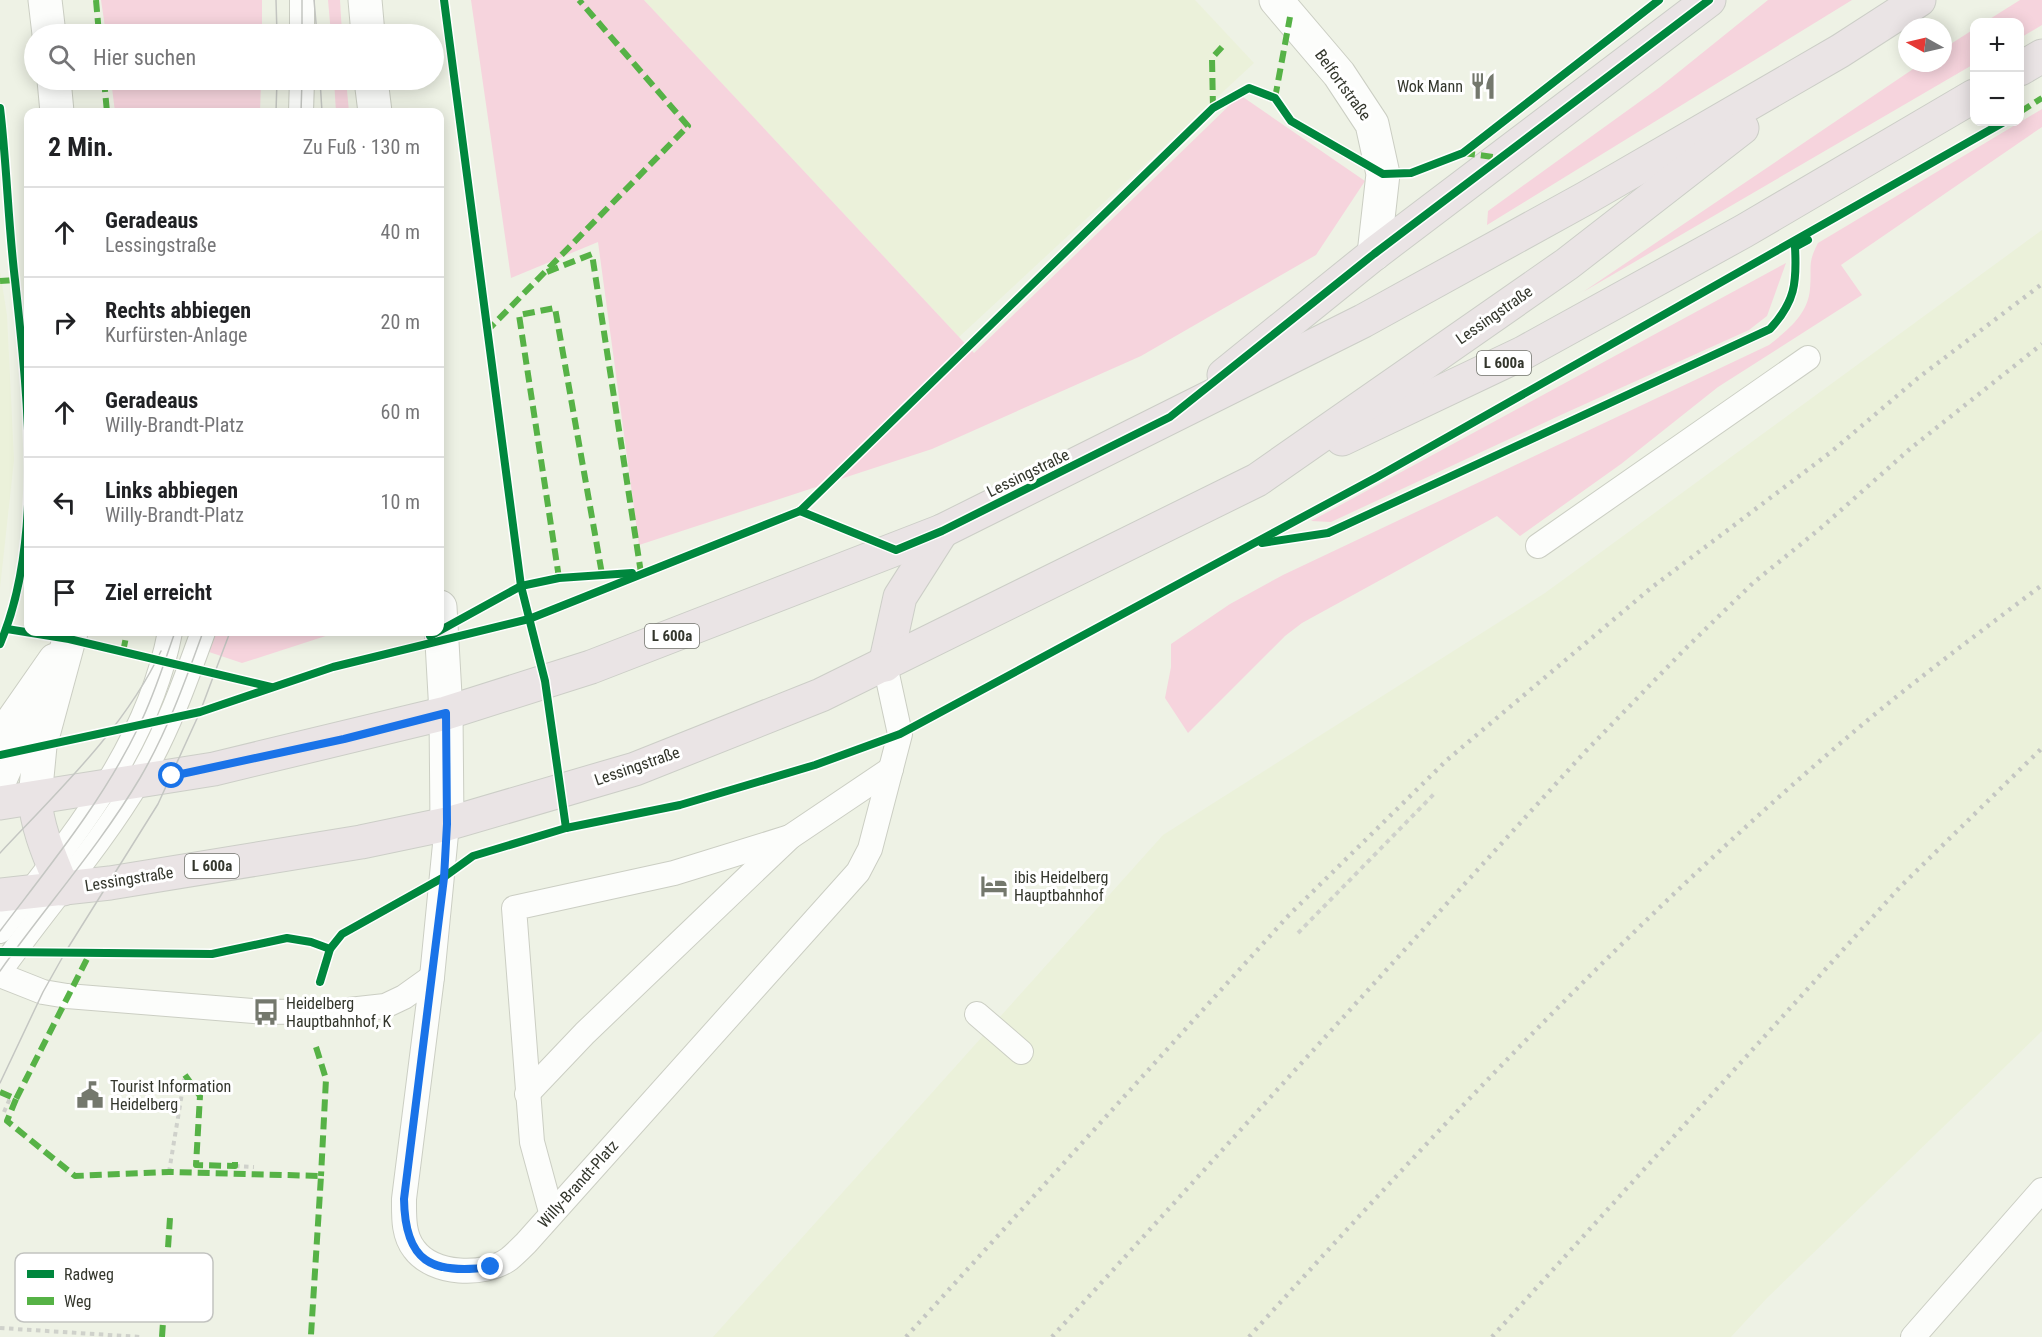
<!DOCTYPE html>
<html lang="de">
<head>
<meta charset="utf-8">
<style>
	body { margin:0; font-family:"Roboto Condensed",sans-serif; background:#f6f6f6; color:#202124 }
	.controls { position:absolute; right:18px; top:18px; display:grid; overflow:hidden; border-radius:12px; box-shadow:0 3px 15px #0003 }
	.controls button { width:54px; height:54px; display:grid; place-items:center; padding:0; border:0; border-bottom:2px solid #e0e0e0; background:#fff; color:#202124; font:30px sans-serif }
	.compass { position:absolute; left:1898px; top:18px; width:54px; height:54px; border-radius:50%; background:#fff; box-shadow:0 3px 15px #0003; rotate:278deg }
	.stop { position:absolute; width:18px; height:18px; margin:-14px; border:4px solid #1a73e8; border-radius:50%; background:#fff }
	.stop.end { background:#1a73e8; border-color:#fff; box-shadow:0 2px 6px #0008 }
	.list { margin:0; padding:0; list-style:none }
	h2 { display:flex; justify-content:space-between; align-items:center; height:78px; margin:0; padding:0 24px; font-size:26px }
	h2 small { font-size:20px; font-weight:400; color:#757577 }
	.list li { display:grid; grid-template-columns:39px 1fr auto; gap:18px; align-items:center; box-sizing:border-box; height:90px; padding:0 24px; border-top:2px solid #e0e0e0 }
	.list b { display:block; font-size:22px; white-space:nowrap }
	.list p { margin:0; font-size:20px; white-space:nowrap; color:#757577 }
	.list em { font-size:20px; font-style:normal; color:#757577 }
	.icon { flex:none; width:33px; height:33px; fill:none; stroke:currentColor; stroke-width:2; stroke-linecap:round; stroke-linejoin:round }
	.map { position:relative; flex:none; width:2042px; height:1337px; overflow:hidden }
	.search { position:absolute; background:#fff; box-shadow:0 3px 15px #0003; left:24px; top:24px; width:420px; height:66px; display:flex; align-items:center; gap:15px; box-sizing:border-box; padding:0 21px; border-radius:33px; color:#757577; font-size:22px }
	.panel { position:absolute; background:#fff; box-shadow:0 3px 15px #0003; left:24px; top:108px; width:420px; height:528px; border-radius:12px }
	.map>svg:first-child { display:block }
	.built { fill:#ebf1da }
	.green { fill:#f6d4dd }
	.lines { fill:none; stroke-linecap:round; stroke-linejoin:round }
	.service-casing { stroke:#cbcec3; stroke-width:26 }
	.minor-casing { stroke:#cbcec3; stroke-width:35 }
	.secondary-casing { stroke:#cbcec3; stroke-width:35 }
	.primary-casing { stroke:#cccec7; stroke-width:35 }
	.path { stroke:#cfd1cb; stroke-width:4; stroke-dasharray:4.5 4.5; stroke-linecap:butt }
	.service { stroke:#fcfdfb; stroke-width:24 }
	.minor { stroke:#fcfdfb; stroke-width:33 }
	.secondary { stroke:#fcfdfb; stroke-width:33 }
	.primary { stroke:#eae4e5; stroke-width:33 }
	.tram { stroke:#c4c6c2; stroke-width:1.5 }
	.rail { stroke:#c4c6c2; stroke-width:4.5; stroke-dasharray:3 6; stroke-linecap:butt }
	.quiet { stroke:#56b246; stroke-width:6; stroke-dasharray:12 6; stroke-linecap:butt }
	.cycleway-casing { stroke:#fff; stroke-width:11 }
	.cycleway { stroke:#00873e; stroke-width:8 }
	.route { stroke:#1a73e8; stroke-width:8 }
	.labels { text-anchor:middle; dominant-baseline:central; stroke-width:6; stroke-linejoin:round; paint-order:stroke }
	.shield { fill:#fff; stroke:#70726b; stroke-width:1.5 }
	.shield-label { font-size:15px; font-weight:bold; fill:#33362c }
	.street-label { font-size:16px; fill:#33362c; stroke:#fff }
	.poi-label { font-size:16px; fill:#33362c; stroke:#fff; text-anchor:start }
	.key { fill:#fff; stroke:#c2c3c0; stroke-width:1.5 }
	.key-label { font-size:16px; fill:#33362c }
</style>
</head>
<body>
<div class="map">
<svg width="2042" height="1337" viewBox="0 0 2042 1337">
	<rect width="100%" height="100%" fill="#eef2e5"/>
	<g class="built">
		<polygon points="644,0 1195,0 1254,63 959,337"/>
		<polygon points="2042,230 2042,1031 1767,1298 1731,1337 713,1337 1163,835 1545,593"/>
		<polygon points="0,272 7,315 14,460 0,588"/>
	</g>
	<g class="green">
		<polygon points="101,0 262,0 262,34 106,34"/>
		<polygon points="328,0 340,0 342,34 331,34"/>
		<polygon points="471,0 644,0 974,353 1240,95 1365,181 1316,255 1141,356 932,449 639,545 598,242 511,278"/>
		<polygon points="1768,0 1852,0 1487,225 1488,211 1660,87"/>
		<polygon points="2020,0 2042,0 2042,25 2020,38 2020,22 1985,22"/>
		<polygon points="1974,29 1974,64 1583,292 1922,63 1943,63 1943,49"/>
		<polygon points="111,80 261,80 260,112 115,112"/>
		<polygon points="334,80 346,80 349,112 336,112"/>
		<path d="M2042,109V127L1841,265L1862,295L1718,387L1621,464L1520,536L1497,516L1302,623L1285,636L1188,733L1165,698L1171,667V644L1230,604L1283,575L1769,345C1788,330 1808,314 1810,289C1812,266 1807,264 1818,243Z"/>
		<polygon points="1786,263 1767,316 1749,330 1563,414 1331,522 1311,521"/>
		<polygon points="216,632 338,632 242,663 209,652"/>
	</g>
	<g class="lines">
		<defs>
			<g id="service">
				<polyline points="302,0 302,34"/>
				<polyline points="301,112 302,80"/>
				<polyline points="1538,546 1808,358"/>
				<polyline points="0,791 37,706"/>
				<path d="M447,824L432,977L404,1199C404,1216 403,1235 414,1249C433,1275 484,1277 509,1259C515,1254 521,1248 526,1243L858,872L870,849L900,734L885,665"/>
				<path d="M0,931C70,840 148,748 170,632"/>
				<path d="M0,971C46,906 99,847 140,778C167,732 185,682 203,632"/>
				<polyline points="0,975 43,992 67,996 266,1012 340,1011 385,1006 404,997 432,977"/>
				<polyline points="977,1014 1021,1052"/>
				<polyline points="527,1094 585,1033 790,837 891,769"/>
				<polyline points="551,1212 532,1142 514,908 674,873 790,837"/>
				<polyline points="1913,1337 2042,1190"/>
			</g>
			<polyline id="minor" points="1276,0 1339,74 1372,124 1383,174 1374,254"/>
			<g id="secondary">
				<polyline points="45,0 49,34"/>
				<polyline points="365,0 368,34"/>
				<polyline points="54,80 57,112"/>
				<polyline points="371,80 375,112"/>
				<polyline points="440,607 446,713 447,824"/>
				<polyline points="0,739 55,660"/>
				<polyline points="35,798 40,746 71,632"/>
			</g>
			<g id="primary">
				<polyline points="2020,69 2042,56"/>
				<polyline points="1224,375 1374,254 1709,0"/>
				<polyline points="1342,439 1523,353 1744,231 1974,96"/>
				<polyline points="885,665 900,597 942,531"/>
				<path d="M35,798C37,830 51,859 63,889"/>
				<polyline points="0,803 214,769 446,713 591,667 942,531 1363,321 1586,198 1840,51 1919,0"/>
				<polyline points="0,895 110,883 361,842 447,824 635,769 821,695 1257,480 1567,264 1742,128"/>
			</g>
		</defs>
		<use href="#service" class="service-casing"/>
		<use href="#minor" class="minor-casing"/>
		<use href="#secondary" class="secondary-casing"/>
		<use href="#primary" class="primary-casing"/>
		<g class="path">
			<polyline points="1298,933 1435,793"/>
			<polyline points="4,1112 11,1096"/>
			<polyline points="235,1166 254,1167"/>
			<polyline points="169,1172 185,1075"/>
			<polyline points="0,1328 141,1337"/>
		</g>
		<use href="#service" class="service"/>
		<use href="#minor" class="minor"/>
		<use href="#secondary" class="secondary"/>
		<use href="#primary" class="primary"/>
		<g class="tram">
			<polyline points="276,0 277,34"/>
			<polyline points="302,0 302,34"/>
			<polyline points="314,0 317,34"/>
			<polyline points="320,80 322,112"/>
			<polyline points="276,112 277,80"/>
			<polyline points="301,112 302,80"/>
			<path d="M0,853C58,791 125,728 161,651"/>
			<path d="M0,931C50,865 103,801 139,726C154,696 164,663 175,632"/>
			<path d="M0,971C46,906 99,847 140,778C167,732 185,682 203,632"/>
			<polyline points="0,1083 43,992 66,951 158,804 200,712 230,632"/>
		</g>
		<g class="rail">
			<polyline points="906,1337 1289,915 1447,760 1651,588 1831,452 1918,378 2042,284"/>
			<polyline points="1052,1337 1583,754 1684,650 1753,583 1822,527 1911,448 2042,344"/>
			<path d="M1249,1337C1437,1129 1629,924 1843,741C1907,686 1975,636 2042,585"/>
			<polyline points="1492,1337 1900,887 2042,748"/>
		</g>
		<g class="quiet">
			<polyline points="96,0 99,34"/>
			<polyline points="104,80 107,112"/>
			<polyline points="1275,98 1290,17"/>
			<polyline points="1213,108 1212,58 1222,47"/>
			<polyline points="2020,112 2042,98"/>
			<polyline points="1463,153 1501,158"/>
			<polyline points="547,272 592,254 641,573"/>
			<polyline points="0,281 15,280"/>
			<polyline points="486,332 688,126 579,0"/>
			<polyline points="559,578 519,315 555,308 602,574"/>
			<polyline points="123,652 127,632"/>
			<polyline points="316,1047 326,1079 321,1176"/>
			<polyline points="185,1075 200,1096 196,1165 235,1166 235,1158"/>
			<polyline points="0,1092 16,1099 91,951"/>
			<polyline points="16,1099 7,1121 75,1176 169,1172 321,1176 311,1335 308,1337"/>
			<polyline points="162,1337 170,1218"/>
		</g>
		<defs>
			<g id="cycleway">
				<polyline points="444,0 521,586 545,681 566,828"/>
				<path d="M0,108C7,166 8,223 15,280C27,392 45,539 0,644"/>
				<polyline points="800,511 896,550 942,531 1170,417 1374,254 1709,0"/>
				<path d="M1262,543L1328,533L1770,329C1795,302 1797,283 1795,247L1808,240"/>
				<polyline points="7,629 69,639 271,687"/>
				<polyline points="430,636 521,586 559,578 632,573"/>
				<polyline points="0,755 200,712 333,667 529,619 800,511 1213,108 1249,88 1275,98 1291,121 1383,174 1411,173 1463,153 1659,0"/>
				<polyline points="0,952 212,954 287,938 311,942 330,949"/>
				<polyline points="320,982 330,949 342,934 444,877 473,856 566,828 680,805 815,765 900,734 1377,477 2004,122"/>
			</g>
		</defs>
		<use href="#cycleway" class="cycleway-casing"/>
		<use href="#cycleway" class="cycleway"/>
	</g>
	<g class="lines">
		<path class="route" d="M172,776L344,739L446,713L447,824L444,878L404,1199C405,1262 431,1275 491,1267"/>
	</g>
	<defs>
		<symbol id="restaurant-bare" viewBox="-9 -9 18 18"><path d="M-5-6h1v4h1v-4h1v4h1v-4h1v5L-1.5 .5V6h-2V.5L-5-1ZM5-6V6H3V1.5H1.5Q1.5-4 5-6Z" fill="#74786d" stroke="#fff" stroke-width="2.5" paint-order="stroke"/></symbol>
		<symbol id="hotel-bare" viewBox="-9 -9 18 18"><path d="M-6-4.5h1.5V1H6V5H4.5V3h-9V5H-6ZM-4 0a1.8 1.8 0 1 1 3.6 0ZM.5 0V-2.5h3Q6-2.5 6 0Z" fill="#74786d" stroke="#fff" stroke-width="2.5" paint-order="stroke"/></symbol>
		<symbol id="bus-bare" viewBox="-9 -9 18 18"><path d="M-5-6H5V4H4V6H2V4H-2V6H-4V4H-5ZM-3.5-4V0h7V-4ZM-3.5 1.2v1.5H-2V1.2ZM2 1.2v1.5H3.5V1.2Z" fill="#74786d" stroke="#fff" stroke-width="2.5" paint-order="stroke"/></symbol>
		<symbol id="civic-bare" viewBox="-9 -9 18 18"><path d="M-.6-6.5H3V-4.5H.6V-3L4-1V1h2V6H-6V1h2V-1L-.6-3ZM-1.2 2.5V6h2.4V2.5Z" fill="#74786d" stroke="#fff" stroke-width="2.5" paint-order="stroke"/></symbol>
	</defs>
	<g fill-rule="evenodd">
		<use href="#restaurant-bare" x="1464" y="67" width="38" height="38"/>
		<use href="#hotel-bare" x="975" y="867" width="38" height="38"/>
		<use href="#bus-bare" x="247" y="993" width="38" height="38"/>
		<use href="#civic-bare" x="71" y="1076" width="38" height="38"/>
	</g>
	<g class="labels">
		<g class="shield">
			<rect x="1477" y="351" width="54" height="24" rx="4.5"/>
			<rect x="645" y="624" width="54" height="24" rx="4.5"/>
			<rect x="185" y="854" width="54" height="24" rx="4.5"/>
		</g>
		<g class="shield-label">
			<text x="1504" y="363">L 600a</text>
			<text x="672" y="636">L 600a</text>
			<text x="212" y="866">L 600a</text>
		</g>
		<g class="street-label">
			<text transform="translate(1343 85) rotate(54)">Belfortstraße</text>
			<text transform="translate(1494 315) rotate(-35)">Lessingstraße</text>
			<text transform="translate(1028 473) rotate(-26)">Lessingstraße</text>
			<text transform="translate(637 766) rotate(-19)">Lessingstraße</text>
			<text transform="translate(129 879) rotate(-9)">Lessingstraße</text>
			<text transform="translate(578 1184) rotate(-48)">Willy-Brandt-Platz</text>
		</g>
		<g class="poi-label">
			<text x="1463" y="86" text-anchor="end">Wok Mann</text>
			<text x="1014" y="877">ibis Heidelberg<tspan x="1014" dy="18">Hauptbahnhof</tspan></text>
			<text x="286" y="1003">Heidelberg<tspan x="286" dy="18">Hauptbahnhof, K</tspan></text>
			<text x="110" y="1086">Tourist Information<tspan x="110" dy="18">Heidelberg</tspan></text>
		</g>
	</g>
	<rect x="15" y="1253" width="198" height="69" rx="9" class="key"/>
	<rect x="27" y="1270" width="27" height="8" fill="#00873e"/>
	<rect x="27" y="1297" width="27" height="8" fill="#56b246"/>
	<g class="key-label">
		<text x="64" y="1280">Radweg</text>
		<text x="64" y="1307">Weg</text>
	</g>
</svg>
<div class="controls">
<button>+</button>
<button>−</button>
</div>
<svg class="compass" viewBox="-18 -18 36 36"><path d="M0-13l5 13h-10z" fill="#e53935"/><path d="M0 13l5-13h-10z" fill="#757577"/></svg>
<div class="stop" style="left:172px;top:776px"></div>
<div class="stop end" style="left:491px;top:1267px"></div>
<div class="search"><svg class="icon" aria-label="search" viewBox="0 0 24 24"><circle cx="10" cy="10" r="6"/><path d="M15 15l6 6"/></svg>Hier suchen</div>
<section class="panel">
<h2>2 Min.<small>Zu Fuß · 130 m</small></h2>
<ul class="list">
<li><svg class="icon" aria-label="ahead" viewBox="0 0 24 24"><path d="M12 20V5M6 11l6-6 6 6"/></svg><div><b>Geradeaus</b><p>Lessingstraße</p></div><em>40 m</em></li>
<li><svg class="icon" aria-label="right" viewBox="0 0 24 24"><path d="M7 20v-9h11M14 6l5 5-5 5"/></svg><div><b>Rechts abbiegen</b><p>Kurfürsten-Anlage</p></div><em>20 m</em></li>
<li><svg class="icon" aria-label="ahead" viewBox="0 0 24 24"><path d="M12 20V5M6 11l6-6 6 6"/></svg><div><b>Geradeaus</b><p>Willy-Brandt-Platz</p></div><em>60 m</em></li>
<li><svg class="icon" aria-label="left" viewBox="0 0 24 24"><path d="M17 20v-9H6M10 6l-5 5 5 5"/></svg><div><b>Links abbiegen</b><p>Willy-Brandt-Platz</p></div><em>10 m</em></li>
<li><svg class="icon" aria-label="arrive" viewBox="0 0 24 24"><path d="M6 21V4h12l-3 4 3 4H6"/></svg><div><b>Ziel erreicht</b></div></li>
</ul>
</section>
</div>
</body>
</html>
